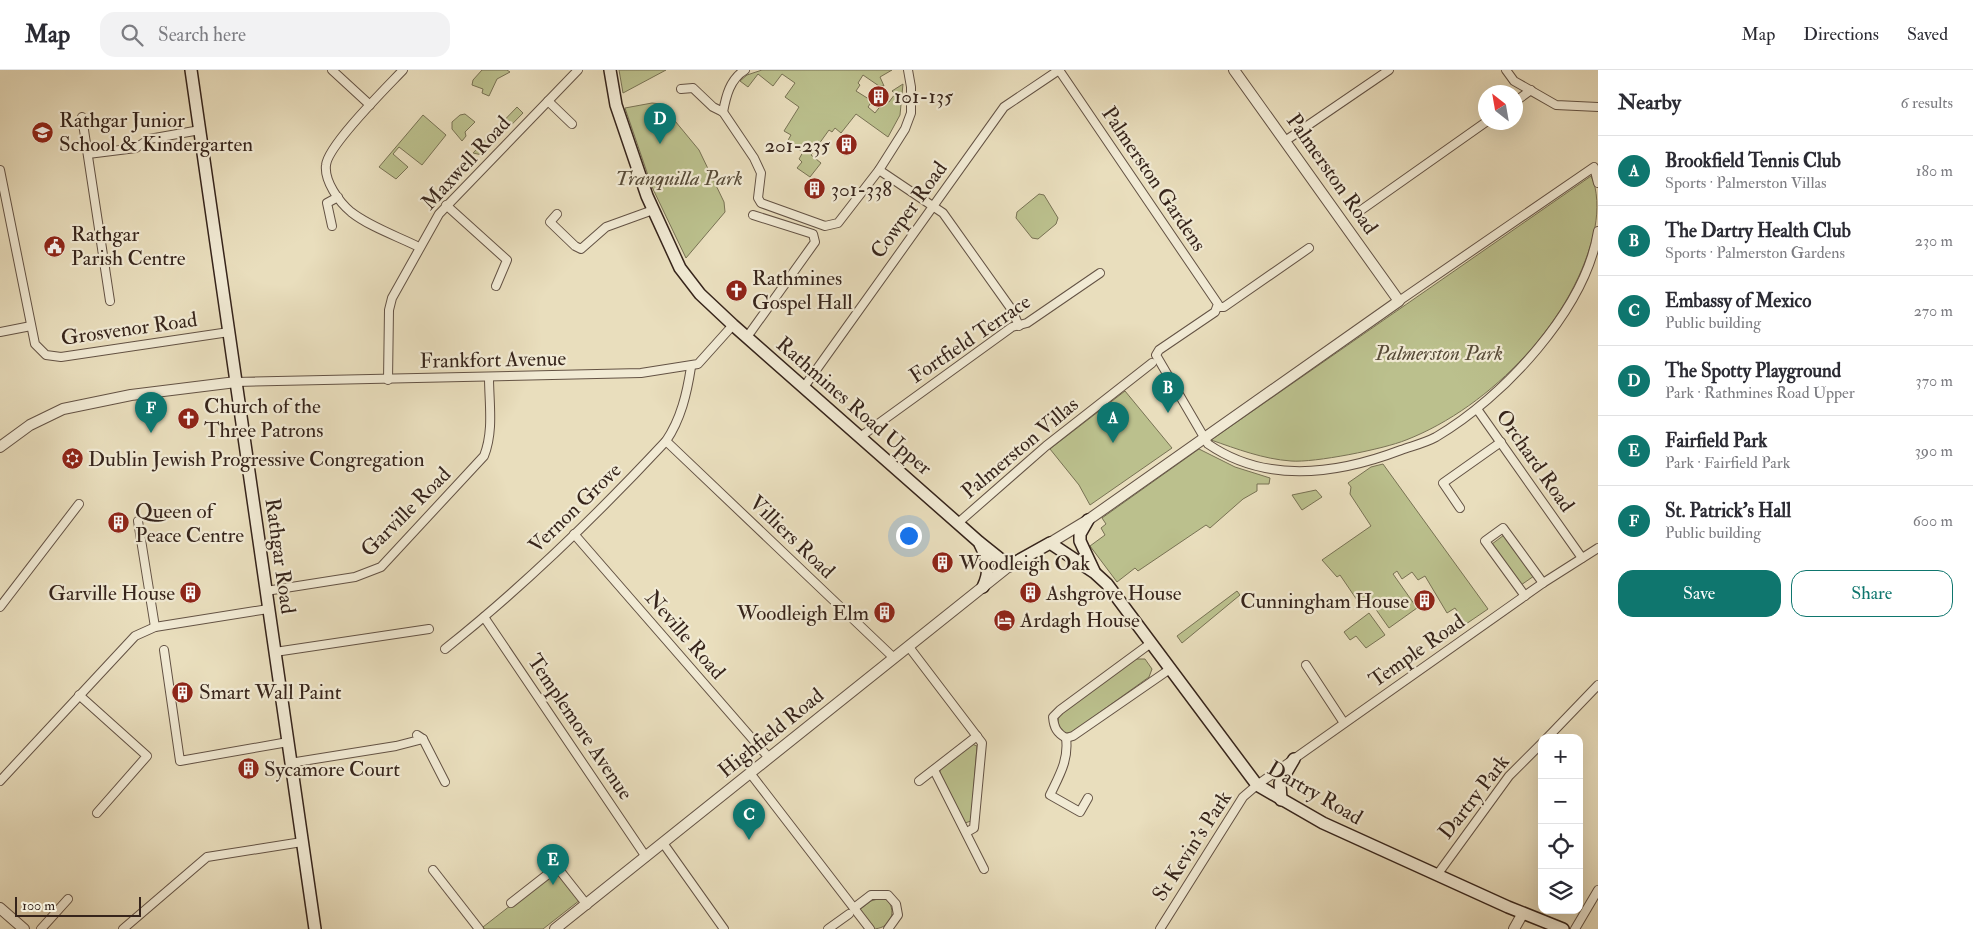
<!DOCTYPE html>
<html lang="en">
<head>
<meta charset="utf-8">
<style>
	body { margin:0; font-family:"IM FELL Double Pica",serif; background:#f2f2f3; color:#2b2b33 }
	.controls { position:absolute; right:15px; bottom:15px; display:grid; overflow:hidden; border-radius:10px; box-shadow:0 5px 20px #0002 }
	.controls button { width:45px; height:45px; display:grid; place-items:center; padding:0; border:0; border-bottom:1px solid #e1e1e2; background:#fff; color:#2b2b33; font:25px sans-serif }
	.compass { position:absolute; left:1478px; top:15px; width:45px; height:45px; border-radius:50%; background:#fff; box-shadow:0 5px 20px #0002; rotate:329deg }
	.scale { position:absolute; left:15px; bottom:12px; width:126px; box-sizing:border-box; padding-left:5px; border:2px solid #36241b; border-top:0; font-size:14px; line-height:18px; white-space:nowrap; color:#36241b; -webkit-text-stroke:4px #f1ead4; paint-order:stroke }
	.you { position:absolute; left:908px; top:465px; width:18px; height:18px; margin:-12px; border:4px solid #fff; border-radius:50%; background:#1a73e8; box-shadow:0 0 0 8px #1a73e833 }
	.badge { display:grid; place-items:center; width:32px; height:32px; border-radius:50%; background:#0f766e; color:#fff; font-size:16px; font-weight:700 }
	.pin { position:absolute; translate:-50% -41px; filter:drop-shadow(0 1px 2px #0008) }
	.pin::after { content:''; position:absolute; top:26px; width:18px; height:15px; background:inherit; clip-path:polygon(0 0,100% 0,50% 100%) }
	.list { margin:0; padding:0; list-style:none }
	h2 { display:flex; justify-content:space-between; align-items:center; height:65px; margin:0; padding:0 20px; font-size:21px }
	h2 small { font-size:16px; font-weight:400; color:#7c7c81 }
	.list li { display:grid; grid-template-columns:32px 1fr auto; gap:15px; align-items:center; box-sizing:border-box; height:70px; padding:0 20px; border-top:1px solid #e1e1e2 }
	.list b { display:block; font-size:19px; white-space:nowrap }
	.list p { margin:0; font-size:16px; white-space:nowrap; color:#7c7c81 }
	.list em { font-size:16px; font-style:normal; color:#7c7c81 }
	.actions { display:flex; gap:10px; padding:15px 20px }
	.actions a { flex:1; padding:11px 0; border:1px solid #0f766e; border-radius:15px; text-align:center; font-size:18px; color:#0f766e }
	.actions .main { background:#0f766e; color:#fff }
	.icon { flex:none; width:28px; height:28px; fill:none; stroke:currentColor; stroke-width:2; stroke-linecap:round; stroke-linejoin:round }
	.map { position:relative; flex:none; width:1598px; height:859px; overflow:hidden }
	header { display:flex; align-items:center; gap:30px; box-sizing:border-box; height:70px; padding:0 25px; background:#fff; border-bottom:1px solid #e1e1e2 }
	header strong { font-size:24px }
	nav { display:flex; gap:28px; margin-inline-start:auto; font-size:18px }
	.search { width:350px; height:45px; background:#f2f2f3; display:flex; align-items:center; gap:12px; box-sizing:border-box; padding:0 18px; border-radius:15px; color:#7c7c81; font-size:19px }
	main { display:flex }
	aside { flex:1; background:#fff }
	.map>svg:first-child { display:block }
	.green { fill:#bbc08d; stroke:#787254 }
	.lines { fill:none; stroke-linecap:round; stroke-linejoin:round }
	.minor-casing { stroke:#635244; stroke-width:10 }
	.tertiary-casing { stroke:#635244; stroke-width:12 }
	.secondary-casing { stroke:#36241b; stroke-width:14 }
	.minor { stroke:#f1ead4; stroke-width:8 }
	.tertiary { stroke:#f1ead4; stroke-width:10 }
	.secondary { stroke:#f1ead4; stroke-width:11 }
	.labels { text-anchor:middle; dominant-baseline:central; stroke-width:4.5; stroke-linejoin:round; paint-order:stroke }
	.poi-label { font-size:21px; fill:#36241b; stroke:#f1ead4; text-anchor:start }
	.street-label { font-size:21px; fill:#36241b; stroke:#f1ead4 }
	.park-label { font-size:21px; font-style:italic; fill:#574b38; stroke:#f1ead4 }
</style>
</head>
<body>
<header>
<strong>Map</strong>
<div class="search"><svg class="icon" aria-label="search" viewBox="0 0 24 24"><circle cx="10" cy="10" r="6"/><path d="M15 15l6 6"/></svg>Search here</div>
<nav><a>Map</a><a>Directions</a><a>Saved</a></nav>
</header>
<main>
<div class="map">
<svg width="1598" height="859" viewBox="0 0 1598 859">
	<rect width="100%" height="100%" fill="#e9debd"/>
	<filter id="stains"><feTurbulence type="fractalNoise" baseFrequency=".004" numOctaves="4"/><feColorMatrix values="0 0 0 0 .2 0 0 0 0 .09 0 0 0 0 .02 0 0 0 .5 -.17"/></filter>
	<radialGradient id="worn" r=".72"><stop offset=".6" stop-color="#630" stop-opacity="0"/><stop offset="1" stop-color="#630" stop-opacity=".3"/></radialGradient>
	<g class="green">
		<polygon points="482,0 507,0 510,2 497,9 489,26 482,23 483,19 472,15 473,10"/>
		<polygon points="619,0 666,0 623,23"/>
		<polygon points="762,0 892,0 880,7 884,16 879,16 863,5 858,13 860,15 856,21 872,31 868,37 875,43 885,30 889,32 895,24 892,21 903,14 900,45 888,67 856,44 841,63 835,58 832,62 829,60 811,85 821,93 810,107 797,98 802,92 799,89 803,82 787,72 791,65 784,61 799,37 785,27 795,13 782,4 773,16 758,4 748,17 740,11 747,5"/>
		<polygon points="652,33 661,34 699,80 724,132 725,142 686,188 652,117 625,38"/>
		<polygon points="517,37 523,43 482,85 473,83"/>
		<polygon points="465,44 475,52 465,62 466,66 462,71 452,59 452,52 460,45"/>
		<polygon points="423,45 446,65 422,95 399,77 393,84 408,97 396,109 379,97"/>
		<path d="M1591,106C1598,119 1598,141 1595,157C1577,248 1491,337 1406,370C1384,379 1314,393 1291,391C1263,389 1237,379 1211,370Z"/>
		<polygon points="1039,124 1044,125 1058,148 1056,154 1038,169 1032,168 1016,148 1017,142"/>
		<polygon points="1125,321 1172,378 1090,435 1079,415 1050,379"/>
		<polygon points="1199,379 1235,397 1270,408 1269,414 1257,414 1257,421 1243,429 1210,458 1206,455 1138,501 1135,498 1117,512 1090,476 1105,465 1101,458 1106,454 1102,448"/>
		<polygon points="1383,394 1488,539 1466,554 1455,538 1447,543 1425,506 1418,510 1412,502 1402,509 1397,501 1393,504 1417,538 1389,558 1370,531 1366,533 1361,527 1357,530 1340,505 1337,507 1322,490 1371,456 1350,424 1351,417 1348,413 1371,397"/>
		<polygon points="1316,420 1322,427 1302,440 1292,425"/>
		<polygon points="1504,465 1534,506 1521,515 1492,474"/>
		<polygon points="1237,521 1240,525 1182,573 1177,566"/>
		<polygon points="1369,543 1385,565 1366,578 1356,566 1350,570 1344,562"/>
		<path d="M1136,589H1145L1152,599L1149,607L1071,663H1064C1058,656 1056,651 1061,643Z"/>
		<polygon points="972,674 977,676 971,751 965,753 940,703 940,698"/>
		<polygon points="556,800 580,830 543,859 485,859 483,857"/>
		<path d="M881,828L888,830C897,844 890,859 872,859L858,841L871,831Z"/>
	</g>
	<g class="lines">
		<defs>
			<g id="minor">
				<polyline points="332,0 370,35"/>
				<path d="M403,0C387,17 328,75 326,95C324,111 339,132 351,142C370,157 397,166 419,177"/>
				<path d="M1059,0L1218,234L1215,242L1159,280L1156,285L1208,374C1266,414 1338,404 1401,380C1412,376 1425,373 1436,367C1503,328 1586,239 1598,161"/>
				<polyline points="1506,0 1514,11 1556,35 1598,37"/>
				<polyline points="681,19 693,18 713,37 723,42 754,88 761,103 758,128 761,133 825,156 838,153 879,100 905,59 911,43 911,17 908,0"/>
				<polyline points="548,31 572,54"/>
				<polyline points="1516,31 1531,20"/>
				<path d="M723,42C726,26 730,9 745,0"/>
				<polyline points="82,47 110,231"/>
				<polyline points="1285,71 1389,0"/>
				<polyline points="88,84 136,78 149,69 200,60"/>
				<polyline points="0,100 35,274 46,285 61,287 229,262"/>
				<polyline points="879,100 943,143 1012,240 1019,256"/>
				<polyline points="446,135 507,190 496,216"/>
				<polyline points="1357,143 1486,52"/>
				<polyline points="557,144 550,152 575,176 581,179 606,157 653,140"/>
				<polyline points="332,156 327,133 338,127"/>
				<polyline points="1399,231 1594,97 1598,113"/>
				<polyline points="1219,237 1224,237 1309,178"/>
				<polyline points="0,262 31,256"/>
				<polyline points="747,267 815,172 813,164 753,145"/>
				<polyline points="388,310 389,240 392,228 439,144 578,0"/>
				<polyline points="236,312 641,303 698,294 733,255"/>
				<polyline points="804,317 1004,37 1059,0"/>
				<polyline points="1477,339 1582,488"/>
				<polyline points="860,367 1012,257 1027,253 1100,203"/>
				<polyline points="666,371 894,588"/>
				<polyline points="1460,438 1443,413 1501,372"/>
				<polyline points="138,451 155,557"/>
				<polyline points="958,453 1046,376 1152,293"/>
				<polyline points="574,464 769,688"/>
				<path d="M266,521L355,507L381,497L484,386C494,361 489,333 489,307"/>
				<polyline points="1525,526 1485,471 1503,458 1543,513"/>
				<polyline points="0,537 79,434"/>
				<polyline points="484,547 646,787"/>
				<path d="M1151,573L1060,640L1053,647C1054,658 1057,663 1066,668L1073,666L1170,599"/>
				<polyline points="909,577 982,673 974,758 967,762"/>
				<path d="M445,579C524,516 597,445 666,371C681,349 687,323 691,297"/>
				<polyline points="164,580 180,691 288,672"/>
				<polyline points="275,582 429,559"/>
				<polyline points="1306,595 1344,653"/>
				<polyline points="79,625 147,686 97,743"/>
				<polyline points="417,665 423,669 445,712"/>
				<path d="M1066,668C1069,690 1059,706 1050,725L1080,742L1088,728"/>
				<polyline points="1547,668 1598,615"/>
				<polyline points="290,693 396,676 423,669"/>
				<polyline points="934,700 984,799"/>
				<polyline points="750,703 870,859"/>
				<polyline points="0,711 135,566 155,557 268,539"/>
				<polyline points="919,711 977,666"/>
				<polyline points="663,773 724,859"/>
				<polyline points="433,800 479,859"/>
				<polyline points="1437,805 1509,706 1542,673"/>
				<polyline points="511,833 557,797 587,835"/>
				<polyline points="854,838 871,825 888,825 896,834 898,845 888,859"/>
				<polyline points="41,859 68,829"/>
				<polyline points="123,859 207,787 302,772"/>
				<polyline points="828,859 849,844"/>
				<polyline points="1160,859 1243,727 1257,715 1543,513 1598,478"/>
				<polyline points="1575,859 1598,820"/>
			</g>
			<g id="tertiary">
				<polyline points="0,377 30,355 63,339 131,325 236,312"/>
				<polyline points="1050,473 1088,450 1399,231 1234,0"/>
				<polyline points="0,838 24,859"/>
				<polyline points="555,859 1009,496"/>
				<polyline points="1514,859 1523,843"/>
			</g>
			<g id="secondary">
				<polyline points="191,0 315,859"/>
				<polyline points="610,0 616,35 647,126 680,198 700,224 733,255 979,472 1009,496 1050,473 1095,503 1107,514 1257,715 1323,753 1508,837 1563,859"/>
				<polyline points="1088,450 1080,464 1080,471 1094,501"/>
				<path d="M980,474C988,490 991,500 983,517"/>
				<polyline points="1281,730 1280,713 1294,689"/>
			</g>
		</defs>
		<use href="#minor" class="minor-casing"/>
		<use href="#tertiary" class="tertiary-casing"/>
		<use href="#secondary" class="secondary-casing"/>
		<use href="#minor" class="minor"/>
		<use href="#tertiary" class="tertiary"/>
		<use href="#secondary" class="secondary"/>
	</g>
	<defs>
		<symbol id="building-disc" viewBox="-11 -11 22 22"><circle r="9.5" fill="#8f2418" stroke="#f1ead4"/><path d="M-4-6H4V6H1V3H-1V6H-4ZM-2.5-4.3h1.7v1.8h-1.7ZM.8-4.3h1.7v1.8H.8ZM-2.5-1h1.7V.8h-1.7ZM.8-1h1.7V.8H.8Z" fill="#fff"/></symbol>
		<symbol id="school-disc" viewBox="-11 -11 22 22"><circle r="9.5" fill="#8f2418" stroke="#f1ead4"/><path d="M0-5L7-2L0 1L-7-2ZM-4 1L0 2.5L4 1V4Q0 6-4 4Z" fill="#fff"/></symbol>
		<symbol id="civic-disc" viewBox="-11 -11 22 22"><circle r="9.5" fill="#8f2418" stroke="#f1ead4"/><path d="M-.6-6.5H3V-4.5H.6V-3L4-1V1h2V6H-6V1h2V-1L-.6-3ZM-1.2 2.5V6h2.4V2.5Z" fill="#fff"/></symbol>
		<symbol id="church-disc" viewBox="-11 -11 22 22"><circle r="9.5" fill="#8f2418" stroke="#f1ead4"/><path d="M-1.2-6h2.4v3.5h3.3v2.4h-3.3V6h-2.4V-.1h-3.3v-2.4h3.3Z" fill="#fff"/></symbol>
		<symbol id="synagogue-disc" viewBox="-11 -11 22 22"><circle r="9.5" fill="#8f2418" stroke="#f1ead4"/><path d="M0-6.5L5.6 3.2H-5.6ZM0 6.5L5.6-3.2H-5.6Z" fill="#fff"/></symbol>
		<symbol id="hotel-disc" viewBox="-11 -11 22 22"><circle r="9.5" fill="#8f2418" stroke="#f1ead4"/><path d="M-6-4.5h1.5V1H6V5H4.5V3h-9V5H-6ZM-4 0a1.8 1.8 0 1 1 3.6 0ZM.5 0V-2.5h3Q6-2.5 6 0Z" fill="#fff"/></symbol>
	</defs>
	<g fill-rule="evenodd">
		<use href="#building-disc" x="866" y="14" width="25" height="25"/>
		<use href="#school-disc" x="30" y="50" width="25" height="25"/>
		<use href="#building-disc" x="834" y="62" width="25" height="25"/>
		<use href="#building-disc" x="802" y="106" width="25" height="25"/>
		<use href="#civic-disc" x="42" y="164" width="25" height="25"/>
		<use href="#church-disc" x="724" y="208" width="25" height="25"/>
		<use href="#church-disc" x="176" y="336" width="25" height="25"/>
		<use href="#synagogue-disc" x="60" y="376" width="25" height="25"/>
		<use href="#building-disc" x="106" y="440" width="25" height="25"/>
		<use href="#building-disc" x="930" y="480" width="25" height="25"/>
		<use href="#building-disc" x="178" y="510" width="25" height="25"/>
		<use href="#building-disc" x="1018" y="510" width="25" height="25"/>
		<use href="#building-disc" x="1412" y="518" width="25" height="25"/>
		<use href="#building-disc" x="872" y="530" width="25" height="25"/>
		<use href="#hotel-disc" x="992" y="538" width="25" height="25"/>
		<use href="#building-disc" x="170" y="610" width="25" height="25"/>
		<use href="#building-disc" x="236" y="686" width="25" height="25"/>
	</g>
	<g class="labels">
		<g class="poi-label">
			<text x="894" y="26">101-135</text>
			<text x="59" y="50">Rathgar Junior<tspan x="59" dy="24">School &amp; Kindergarten</tspan></text>
			<text x="830" y="75" text-anchor="end">201-235</text>
			<text x="831" y="119">301-338</text>
			<text x="71" y="164">Rathgar<tspan x="71" dy="24">Parish Centre</tspan></text>
			<text x="752" y="208">Rathmines<tspan x="752" dy="24">Gospel Hall</tspan></text>
			<text x="204" y="336">Church of the<tspan x="204" dy="24">Three Patrons</tspan></text>
			<text x="88" y="389">Dublin Jewish Progressive Congregation</text>
			<text x="135" y="441">Queen of<tspan x="135" dy="24">Peace Centre</tspan></text>
			<text x="959" y="493">Woodleigh Oak</text>
			<text x="175" y="523" text-anchor="end">Garville House</text>
			<text x="1046" y="523">Ashgrove House</text>
			<text x="1409" y="531" text-anchor="end">Cunningham House</text>
			<text x="869" y="543" text-anchor="end">Woodleigh Elm</text>
			<text x="1020" y="550">Ardagh House</text>
			<text x="199" y="622">Smart Wall Paint</text>
			<text x="264" y="699">Sycamore Court</text>
		</g>
		<g class="street-label">
			<text transform="translate(466 93) rotate(-47)">Maxwell Road</text>
			<text transform="translate(1332 104) rotate(55)">Palmerston Road</text>
			<text transform="translate(1154 109) rotate(56)">Palmerston Gardens</text>
			<text transform="translate(909 140) rotate(-54)">Cowper Road</text>
			<text transform="translate(129 259) rotate(-8)">Grosvenor Road</text>
			<text transform="translate(970 269) rotate(-34)">Fortfield Terrace</text>
			<text transform="translate(493 290) rotate(-1)">Frankfort Avenue</text>
			<text transform="translate(854 336) rotate(41)">Rathmines Road Upper</text>
			<text transform="translate(1020 378) rotate(-40)">Palmerston Villas</text>
			<text transform="translate(1535 391) rotate(55)">Orchard Road</text>
			<text transform="translate(575 438) rotate(-44)">Vernon Grove</text>
			<text transform="translate(406 442) rotate(-45)">Garville Road</text>
			<text transform="translate(792 467) rotate(44)">Villiers Road</text>
			<text transform="translate(280 486) rotate(82)">Rathgar Road</text>
			<text transform="translate(685 565) rotate(49)">Neville Road</text>
			<text transform="translate(1417 581) rotate(-35)">Temple Road</text>
			<text transform="translate(580 657) rotate(56)">Templemore Avenue</text>
			<text transform="translate(771 663) rotate(-39)">Highfield Road</text>
			<text transform="translate(1315 723) rotate(30)">Dartry Road</text>
			<text transform="translate(1474 727) rotate(-52)">Dartry Park</text>
			<text transform="translate(1192 776) rotate(-57)">St Kevin's Park</text>
		</g>
		<g class="park-label">
			<text x="679" y="108">Tranquilla Park</text>
			<text x="1439" y="283">Palmerston Park</text>
		</g>
	</g>
	<rect width="100%" height="100%" filter="url(#stains)"/>
	<rect width="100%" height="100%" fill="url(#worn)"/>
</svg>
<div class="controls">
<button>+</button>
<button>−</button>
<button><svg class="icon" aria-label="locate" viewBox="0 0 24 24"><circle cx="12" cy="12" r="6"/><path d="M12 2v4M12 18v4M2 12h4M18 12h4"/></svg></button>
<button><svg class="icon" aria-label="layers" viewBox="0 0 24 24"><path d="M12 4l9 5-9 5-9-5zM3 14l9 5 9-5"/></svg></button>
</div>
<svg class="compass" viewBox="-18 -18 36 36"><path d="M0-13l5 13h-10z" fill="#e53935"/><path d="M0 13l5-13h-10z" fill="#7c7c81"/></svg>
<div class="scale">100 m</div>
<div class="you"></div>
<div class="pin badge" style="left:1113px;top:373px">A</div>
<div class="pin badge" style="left:1168px;top:343px">B</div>
<div class="pin badge" style="left:749px;top:770px">C</div>
<div class="pin badge" style="left:660px;top:74px">D</div>
<div class="pin badge" style="left:553px;top:815px">E</div>
<div class="pin badge" style="left:151px;top:363px">F</div>
</div>
<aside>
<h2>Nearby<small>6 results</small></h2>
<ul class="list">
<li><span class="badge">A</span><div><b>Brookfield Tennis Club</b><p>Sports · Palmerston Villas</p></div><em>180 m</em></li>
<li><span class="badge">B</span><div><b>The Dartry Health Club</b><p>Sports · Palmerston Gardens</p></div><em>230 m</em></li>
<li><span class="badge">C</span><div><b>Embassy of Mexico</b><p>Public building</p></div><em>270 m</em></li>
<li><span class="badge">D</span><div><b>The Spotty Playground</b><p>Park · Rathmines Road Upper</p></div><em>370 m</em></li>
<li><span class="badge">E</span><div><b>Fairfield Park</b><p>Park · Fairfield Park</p></div><em>390 m</em></li>
<li><span class="badge">F</span><div><b>St. Patrick's Hall</b><p>Public building</p></div><em>600 m</em></li>
</ul>
<div class="actions"><a class="main">Save</a><a>Share</a></div>
</aside>
</main>
</body>
</html>
